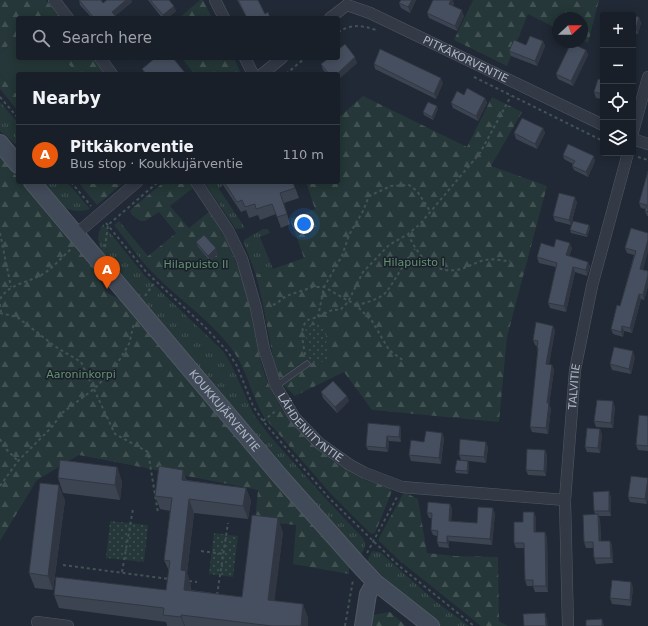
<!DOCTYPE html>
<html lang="en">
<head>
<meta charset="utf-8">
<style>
	body { margin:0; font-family:"DejaVu Sans",sans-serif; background:#212730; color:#f1f3f6 }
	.controls { position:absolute; right:12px; top:12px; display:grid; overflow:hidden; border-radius:4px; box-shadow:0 2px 10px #0003 }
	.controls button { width:36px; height:36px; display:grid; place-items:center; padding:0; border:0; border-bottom:1px solid #363d45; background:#181f28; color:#f1f3f6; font:20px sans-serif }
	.compass { position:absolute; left:552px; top:12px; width:36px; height:36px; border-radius:50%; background:#181f28; box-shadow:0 2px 10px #0003; rotate:68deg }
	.you { position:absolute; left:304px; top:224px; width:14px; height:14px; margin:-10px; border:3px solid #fff; border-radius:50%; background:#1a73e8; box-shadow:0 0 0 6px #1a73e833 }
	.badge { display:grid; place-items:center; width:26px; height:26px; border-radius:50%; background:#ea580c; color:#fff; font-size:13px; font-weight:700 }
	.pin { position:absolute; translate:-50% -33px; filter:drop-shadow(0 1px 2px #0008) }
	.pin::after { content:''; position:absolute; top:21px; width:14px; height:12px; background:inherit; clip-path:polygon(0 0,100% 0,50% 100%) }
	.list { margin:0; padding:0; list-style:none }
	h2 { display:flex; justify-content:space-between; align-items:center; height:52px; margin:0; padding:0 16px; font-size:17px }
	h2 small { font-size:13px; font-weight:400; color:#9fa2a8 }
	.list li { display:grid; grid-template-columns:26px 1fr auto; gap:12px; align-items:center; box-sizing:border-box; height:60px; padding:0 16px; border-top:1px solid #363d45 }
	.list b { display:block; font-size:15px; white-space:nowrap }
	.list p { margin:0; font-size:13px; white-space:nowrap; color:#9fa2a8 }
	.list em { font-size:13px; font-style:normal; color:#9fa2a8 }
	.icon { flex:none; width:22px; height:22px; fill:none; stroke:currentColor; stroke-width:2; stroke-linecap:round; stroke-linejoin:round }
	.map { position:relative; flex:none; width:648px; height:626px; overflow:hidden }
	.search { position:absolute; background:#181f28; box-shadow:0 2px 10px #0003; left:16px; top:16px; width:324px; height:44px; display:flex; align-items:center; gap:10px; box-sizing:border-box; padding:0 14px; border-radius:4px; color:#9fa2a8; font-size:15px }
	.panel { position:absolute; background:#181f28; box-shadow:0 2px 10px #0003; left:16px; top:72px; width:324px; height:112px; border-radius:4px }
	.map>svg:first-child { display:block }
	.grass { fill:url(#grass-tufts) }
	.forest { fill:url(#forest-firs) }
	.park { fill:url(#park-dots) }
	.pitch { fill:#253738 }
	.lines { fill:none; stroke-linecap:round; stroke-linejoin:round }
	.lane-casing { stroke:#515864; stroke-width:7 }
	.street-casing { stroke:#515864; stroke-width:12 }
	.secondary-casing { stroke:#515864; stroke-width:18 }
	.path { stroke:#415356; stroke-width:2; stroke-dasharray:3 3; stroke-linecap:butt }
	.lane { stroke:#333a46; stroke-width:5.5 }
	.street { stroke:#333a46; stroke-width:11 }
	.secondary { stroke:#414a58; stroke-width:16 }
	.wall { fill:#3c4452 }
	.shaded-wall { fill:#313742 }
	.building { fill:#464f5f; stroke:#313742 }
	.labels { text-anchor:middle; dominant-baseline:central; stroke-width:3; stroke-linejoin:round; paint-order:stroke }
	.street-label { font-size:11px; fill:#adb5c3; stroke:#19202a }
	.park-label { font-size:11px; fill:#669271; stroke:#19202a }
</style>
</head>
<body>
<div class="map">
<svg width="648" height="626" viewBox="0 0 648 626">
	<defs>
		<pattern id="grass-tufts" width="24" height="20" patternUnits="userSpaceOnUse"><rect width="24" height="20" fill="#253738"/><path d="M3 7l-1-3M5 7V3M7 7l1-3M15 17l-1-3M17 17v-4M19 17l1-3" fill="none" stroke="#425253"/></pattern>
		<pattern id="forest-firs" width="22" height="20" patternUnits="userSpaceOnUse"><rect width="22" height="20" fill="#253738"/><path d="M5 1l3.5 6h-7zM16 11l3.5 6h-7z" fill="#425253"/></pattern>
		<pattern id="park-dots" width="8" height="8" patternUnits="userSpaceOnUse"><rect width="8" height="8" fill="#253738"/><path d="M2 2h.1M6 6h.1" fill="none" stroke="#425253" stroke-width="1.8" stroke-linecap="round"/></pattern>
	</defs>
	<rect width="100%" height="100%" fill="#202935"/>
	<g class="grass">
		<polygon points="0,102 18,123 18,146 0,131"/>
		<path d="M45,182H67L90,209C65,216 56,202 45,182Z"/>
		<polygon points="204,182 221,182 223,185 219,189 245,228 236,229"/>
		<polygon points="119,221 148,256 142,261 114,225"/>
		<path d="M103,224L145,276L223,351L231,364L254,415L270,436L327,500L363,538C367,545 365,548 361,555L292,478L105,256C98,245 95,236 103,224Z"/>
		<polygon points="263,229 268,229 270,233 260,237 273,269 256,275 244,243 244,240"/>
		<polygon points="372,551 380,552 434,600 469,626 441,626 404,596 367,561"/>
	</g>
	<g class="forest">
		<polygon points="0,0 46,0 60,18 18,18 18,37 0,53"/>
		<polygon points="200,0 203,0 212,18 179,18"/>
		<polygon points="473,0 599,0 588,43 582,40 582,18 558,18 558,29 528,14 507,66 454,40"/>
		<polygon points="63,58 92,58 105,74 77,74"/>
		<polygon points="182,58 234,58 241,74 194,74"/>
		<polygon points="0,74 18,96 18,111 0,89"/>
		<polygon points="363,96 467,147 492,97 522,112 491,166 547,186 507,337 499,422 372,410 344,372 295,396 282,384 276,372 262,300 256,275 304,258 290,219 315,209 306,182 338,182 338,118"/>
		<polygon points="0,156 18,178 18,182 22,182 87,259 106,292 126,303 349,566 349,574 293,564 296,525 255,521 258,490 79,455 37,480 0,541"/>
		<polygon points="78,182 124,182 97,205"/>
		<path d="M164,182H188L193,188L170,206L189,228L210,211C225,236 238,263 246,291C256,330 257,370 279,404C299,436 331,464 365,480C374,484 387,484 392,491L375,533L371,534L331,494L264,417C251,395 247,369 231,348C206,315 169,293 142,261L176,233L159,212L145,221H140L131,214L130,210Z"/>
		<polygon points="404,492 418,499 427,553 455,556 498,557 499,621 508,626 481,626 400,561 379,541 379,538"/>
		<polygon points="390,612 406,626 372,626 373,615"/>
	</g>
	<g class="park">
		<polygon points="325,324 328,361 309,363 305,326"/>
		<polygon points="110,521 148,525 144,562 106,558"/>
		<polygon points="214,533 238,536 233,577 209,574"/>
	</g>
	<polygon class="pitch" points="18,37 18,58 63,58 77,74 18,74 18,96 0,74 0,53"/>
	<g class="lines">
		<defs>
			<polyline id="lane" points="276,386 307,364"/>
			<g id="street">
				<polyline points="54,0 68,18"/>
				<polyline points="215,0 224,18"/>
				<path id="s1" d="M330,18L347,5L370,13L603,125"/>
				<polyline points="100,58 112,74"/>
				<polyline points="245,58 253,74"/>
				<polyline points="262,74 282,58"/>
				<polyline points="633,132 648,77"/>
				<polyline points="633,139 648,144"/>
				<path id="s2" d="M196,182L228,230L242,259L256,308L264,349L276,386L295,418L319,443L350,465L365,473L402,487L565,500"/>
				<polyline points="75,235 137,182"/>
				<polyline points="37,622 68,626"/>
				<path id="s3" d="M568,626L565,500L575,370L592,286L628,153"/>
			</g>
			<g id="secondary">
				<polyline points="0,143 18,165"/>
				<path id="s4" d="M32,182L279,475L359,565L375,582L431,626"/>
				<polyline points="363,626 368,594 375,582"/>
			</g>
		</defs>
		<use href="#lane" class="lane-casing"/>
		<use href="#street" class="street-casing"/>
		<use href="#secondary" class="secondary-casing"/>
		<g class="path">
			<path d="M338,32C352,24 361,25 376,30"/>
			<polyline points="286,74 305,58"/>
			<polyline points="474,77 603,141"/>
			<polyline points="0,97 18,118"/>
			<polyline points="638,157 648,160"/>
			<polyline points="71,182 91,206"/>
			<polyline points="106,223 147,273 204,326 228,352 237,366 253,406 263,421 329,498 398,565 474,626"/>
			<polyline points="0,233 11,287"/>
			<path d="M408,234C417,254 431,273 456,270C466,269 475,262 485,260C492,258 502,261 510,261"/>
			<polyline points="105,247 108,225 158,182"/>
			<polyline points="145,296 155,282"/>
			<path d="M0,299C10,283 28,283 43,274C53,268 62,257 71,249"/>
			<polyline points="0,304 1,312"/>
			<path d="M356,305C366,303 381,299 387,291C397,278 404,262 415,249"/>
			<polyline points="267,306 276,304 286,296 313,287 324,287 356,305 372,321 389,350 404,361"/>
			<polyline points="0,313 17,317 56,347 81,362 115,434 148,452 158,513"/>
			<polyline points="318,317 324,287 342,256 349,235 363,211 369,196 391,186 409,185 417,191 430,211"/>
			<path d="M305,355C304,346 298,327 308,320C311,318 316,318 320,316C328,312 330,309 340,310L348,302L363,272L389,245L408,234L420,224L480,153L511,96"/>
			<polyline points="263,421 277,410"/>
			<polyline points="0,439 5,448 18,461"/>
			<polyline points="0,486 18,461 52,427 62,413 94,389 114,369 129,344 134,323"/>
			<polyline points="201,551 224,554"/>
			<polyline points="367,553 397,497"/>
			<polyline points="63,565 169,579"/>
			<polyline points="122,572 133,509"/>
			<polyline points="189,581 197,582"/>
			<polyline points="217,595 228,523"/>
			<polyline points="345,626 353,580"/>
		</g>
		<use href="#lane" class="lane"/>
		<use href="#street" class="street"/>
		<use href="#secondary" class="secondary"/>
	</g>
	<g class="wall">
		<polygon points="79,0 103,3 107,0 131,0 132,2 115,16 117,18 92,18 80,5"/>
		<polygon points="148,0 169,0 176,11 168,18 162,18"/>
		<polygon points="237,0 258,0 265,14 270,18 247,18"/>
		<polygon points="401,0 416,0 410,13 401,8 399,3"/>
		<polygon points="454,3 453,6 464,16 457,31 429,18 427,13"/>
		<polygon points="633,16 639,17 641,23 638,34 633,33"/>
		<polygon points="543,41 545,46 537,66 511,56 509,51 526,45"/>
		<polygon points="586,50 588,55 573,86 558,79 556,74"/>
		<polygon points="357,63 338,80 338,74 327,74 323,70 321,64"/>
		<polygon points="374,64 443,83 436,99 375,69"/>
		<polygon points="603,80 603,99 596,98 594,92"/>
		<polygon points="464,95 485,98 487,103 478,121 453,108 451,103"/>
		<polygon points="438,109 433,120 424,115 423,112"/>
		<polygon points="543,128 545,133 537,149 516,139 514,133"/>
		<polygon points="563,155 595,161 588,177 574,170 572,166 573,164 564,159"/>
		<polygon points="648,171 648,216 647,216 645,211 645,209 641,208 639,203"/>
		<polygon points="221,182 243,182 244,183 293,182 299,198 284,203 290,224 281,228 276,214 260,220 258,215 249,218 246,210 241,212"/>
		<polygon points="577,202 571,225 555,221 553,216"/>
		<polygon points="590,228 587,237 571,233 570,230"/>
		<polygon points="631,228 643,270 648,271 648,286 644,300 641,299 632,333 624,331 623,337 613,334 611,329 620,306 634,255 627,253 625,248"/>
		<polygon points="196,242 218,254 210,261 198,247"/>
		<polygon points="554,247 572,248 569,256 588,262 590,267 587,276 575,272 566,312 550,308 548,303 556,267 539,263 537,257"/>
		<polygon points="553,326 555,331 549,364 552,365 554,370 549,405 551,408 548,434 532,432 530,427 538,352 537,348 537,346 535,345 533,340"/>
		<polygon points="635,357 631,374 612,370 610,364"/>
		<polygon points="321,392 349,401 337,413 323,398"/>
		<polygon points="615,407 613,428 596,427 594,421"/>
		<polygon points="648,416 648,451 638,450 636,445"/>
		<polygon points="400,426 401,431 401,442 389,441 388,452 368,450 366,446"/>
		<polygon points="600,429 602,435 600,453 587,452 585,447"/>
		<polygon points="442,433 444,438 441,464 411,461 409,455 424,442"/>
		<polygon points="488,447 486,463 461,460 459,455"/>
		<polygon points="545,450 547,455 546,476 528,475 526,470"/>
		<polygon points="469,464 468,474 456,473 455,470"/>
		<polygon points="117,467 122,482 120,500 63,493 58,478"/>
		<polygon points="648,478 647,504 630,502 628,497"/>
		<polygon points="187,480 246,488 251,501 248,519 194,513 187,573 191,585 191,590 242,597 283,532 274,601 303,604 308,618 308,626 167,626 166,622 59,608 54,595 166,590 169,571 164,560 170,511 160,509 155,496"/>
		<polygon points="611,497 611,516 598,516 600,519 601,541 610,541 612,546 613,563 596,564 594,558 593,548 586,548 584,542 595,514 594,511"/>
		<polygon points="65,500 53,590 35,588 29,573"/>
		<polygon points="450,504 452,509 451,521 477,523 495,513 492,545 449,541 449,548 439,547 437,542 437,536 433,535 431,530 432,518 429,518 427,513"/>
		<polygon points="536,517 536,532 547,537 548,592 535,592 533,586 527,586 525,580 524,548 516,548 514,543 523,522"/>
		<polygon points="633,587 631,606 612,604 610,598"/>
	</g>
	<g class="shaded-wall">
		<polygon points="126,0 131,0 132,2 114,17 112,12"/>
		<polygon points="412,0 416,0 410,13 408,7"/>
		<polygon points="451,0 453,0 454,3 451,10 449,4"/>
		<polygon points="174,6 176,11 168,18 164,18 163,15"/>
		<polygon points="462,10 464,16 457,31 455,26"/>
		<polygon points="639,17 641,23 638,34 636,29"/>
		<polygon points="543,41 545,46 537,66 535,61"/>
		<polygon points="586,50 588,55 573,86 571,81"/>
		<polygon points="355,57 357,63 338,80 338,74 337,74"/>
		<polygon points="127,58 131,58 128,61"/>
		<polygon points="441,78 443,83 436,99 434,94"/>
		<polygon points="485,98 487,103 478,121 476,116"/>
		<polygon points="437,106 438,109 433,120 432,117"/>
		<polygon points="543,128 545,133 537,149 535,144"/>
		<polygon points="594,156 595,161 588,177 586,172"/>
		<polygon points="280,193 284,203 290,224 287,214"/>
		<polygon points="575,197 577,202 571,225 569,220"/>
		<polygon points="589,225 590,228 587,237 586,235"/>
		<polygon points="648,240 648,252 642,274 640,269"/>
		<polygon points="570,243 572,248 568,261 566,255"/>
		<polygon points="216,248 218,254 210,261 208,256"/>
		<polygon points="588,262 590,267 587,276 586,270"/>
		<polygon points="573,267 575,272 566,312 564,306"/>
		<polygon points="648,275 648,286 644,300 643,295"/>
		<polygon points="639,294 641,299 632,333 630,328"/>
		<polygon points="553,326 555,331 548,369 546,364"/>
		<polygon points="622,326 624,331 623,337 621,332"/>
		<polygon points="633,351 635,357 631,374 629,369"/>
		<polygon points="552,365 554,370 549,405 551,408 548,434 546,428 547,403"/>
		<polygon points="347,396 349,401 337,413 335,407"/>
		<polygon points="613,401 615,407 613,428 611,423"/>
		<polygon points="400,426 401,431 401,442 399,437"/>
		<polygon points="600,429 602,435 600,453 598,448"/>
		<polygon points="442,433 444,438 441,464 439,458"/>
		<polygon points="387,436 389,441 388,452 386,448"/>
		<polygon points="486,442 488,447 486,463 484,457"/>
		<polygon points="545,450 547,455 546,476 544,471"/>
		<polygon points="468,461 469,464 468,474 467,471"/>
		<polygon points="117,467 122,482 120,500 115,485"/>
		<polygon points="183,470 188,483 182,480"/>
		<polygon points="648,478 648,499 647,504 645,499"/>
		<polygon points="59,485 65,500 53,590 48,576"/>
		<polygon points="246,488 251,501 248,519 243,506"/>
		<polygon points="609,491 611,497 611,516 609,511"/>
		<polygon points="189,499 194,513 187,573 191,585 189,603 184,590 181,570"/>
		<polygon points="450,504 452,509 451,526 449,521"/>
		<polygon points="493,508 495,513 492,545 490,539"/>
		<polygon points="534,512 536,517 536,537 534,532"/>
		<polygon points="598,514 600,519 601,546 599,541"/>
		<polygon points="278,518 283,532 273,614 268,600"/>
		<polygon points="545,532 547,537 548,592 546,586"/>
		<polygon points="447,536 449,541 449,548 447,543"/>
		<polygon points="610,541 612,546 613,563 611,558"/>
		<polygon points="631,582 633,587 631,606 630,600"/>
		<polygon points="303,604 308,618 308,626 301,626"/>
		<polygon points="545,613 547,619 548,626 546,626"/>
		<polygon points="181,615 185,626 184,626 181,617"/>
		<polygon points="602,619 604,625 604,626 602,626"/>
	</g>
	<g class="building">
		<polygon points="79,0 101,0 103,3 107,0 126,0 112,12 117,18 94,18"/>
		<polygon points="150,0 169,0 174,6 163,15"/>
		<polygon points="238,0 258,0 265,14 268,12 270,18 247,18"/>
		<polygon points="401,0 412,0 408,7 399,3"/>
		<polygon points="433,0 451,0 449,4 462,10 455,26 427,13"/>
		<polygon points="620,13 630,15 620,15"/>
		<polygon points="633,16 639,17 636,29 633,28"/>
		<polygon points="530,36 543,41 535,61 509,51 514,40 526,45"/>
		<polygon points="571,43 586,50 571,81 556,74"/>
		<polygon points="345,44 355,57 337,74 329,74 321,64 329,58 338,58 338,50"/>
		<polygon points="380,49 441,78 434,94 374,64"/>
		<polygon points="155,58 173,58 186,74 146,74 142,69"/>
		<polygon points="598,79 603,80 603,94 594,92"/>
		<polygon points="467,88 485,98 476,116 451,103 457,91 464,95"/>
		<polygon points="428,102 437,106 432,117 423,112"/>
		<polygon points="522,118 543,128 535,144 514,133"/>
		<polygon points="568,144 594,156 586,172 572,166 575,161 563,155"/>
		<polygon points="648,171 648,212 645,211 647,205 639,203"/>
		<polygon points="224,182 243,182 244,183 246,182 293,182 295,188 280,193 287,214 277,217 272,204 256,209 255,204 245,207 242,200 237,202"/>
		<polygon points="559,193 575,197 569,220 553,216"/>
		<polygon points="573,221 589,225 586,235 570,230"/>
		<polygon points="631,228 648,233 648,240 640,269 648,271 648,275 643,295 639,294 630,328 622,326 621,332 611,329 617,305 620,306 636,251 625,248"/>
		<polygon points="204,235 216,248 208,256 196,242"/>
		<polygon points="556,239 570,243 566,255 588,262 586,270 573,267 564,306 548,303 557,263 537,257 541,243 554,247"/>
		<polygon points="536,322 553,326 546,364 552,365 547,403 549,403 546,428 530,427 538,348 537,348 538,341 533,340"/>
		<polygon points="614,347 633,351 629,369 610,364"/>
		<polygon points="333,381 347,396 335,407 321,392"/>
		<polygon points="597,400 613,401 611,423 594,421"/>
		<polygon points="639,415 648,416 648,446 636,445"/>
		<polygon points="368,423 400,426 399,437 387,436 386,448 366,446"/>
		<polygon points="587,428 600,429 598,448 585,447"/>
		<polygon points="426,431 442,433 439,458 409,455 411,440 424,442"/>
		<polygon points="460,439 486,442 484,457 459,455"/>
		<polygon points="527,449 545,450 544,471 526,470"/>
		<polygon points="60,460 117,467 115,485 58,478"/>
		<polygon points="457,460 468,461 467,471 455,470"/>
		<polygon points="159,466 183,470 182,480 246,488 243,506 189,499 181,570 186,571 184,590 242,597 252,515 278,518 268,600 303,604 301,626 272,626 181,615 181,617 163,615 164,608 54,595 56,577 166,590 170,561 164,560 172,498 155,496"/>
		<polygon points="631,476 648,478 645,499 628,497"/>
		<polygon points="40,483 59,485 48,576 29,573"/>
		<polygon points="609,491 609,511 594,511 593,492"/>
		<polygon points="428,502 450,504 449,521 477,523 478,507 493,508 490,539 447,536 447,543 437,542 438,531 431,530 432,513 427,513"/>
		<polygon points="523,512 534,512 534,532 545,532 546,586 533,586 533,580 525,580 524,543 514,543 514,522 523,522"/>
		<polygon points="598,514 599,541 610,541 611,558 594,558 593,542 584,542 583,515"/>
		<polygon points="612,580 631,582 630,600 610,598"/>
		<polygon points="545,613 546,626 524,626 523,614"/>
		<polygon points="602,619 602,626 586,626 586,620"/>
	</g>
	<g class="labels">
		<g class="street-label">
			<text stroke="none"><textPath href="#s1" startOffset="152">PITKÄKORVENTIE</textPath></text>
			<text stroke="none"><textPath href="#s3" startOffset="240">TALVITIE</textPath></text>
			<text stroke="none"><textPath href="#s4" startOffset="299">KOUKKUJÄRVENTIE</textPath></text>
			<text stroke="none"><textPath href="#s2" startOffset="276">LÄHDENIITYNTIE</textPath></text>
		</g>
		<g class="park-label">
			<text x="414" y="262">Hilapuisto I</text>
			<text x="196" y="264">Hilapuisto II</text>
			<text x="81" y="374">Aaroninkorpi</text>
		</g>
	</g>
</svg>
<div class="controls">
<button>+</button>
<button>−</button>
<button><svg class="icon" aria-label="locate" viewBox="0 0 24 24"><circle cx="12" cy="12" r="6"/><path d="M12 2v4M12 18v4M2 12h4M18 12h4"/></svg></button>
<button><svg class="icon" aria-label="layers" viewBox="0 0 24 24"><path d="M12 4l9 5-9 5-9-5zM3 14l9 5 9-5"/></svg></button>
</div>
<svg class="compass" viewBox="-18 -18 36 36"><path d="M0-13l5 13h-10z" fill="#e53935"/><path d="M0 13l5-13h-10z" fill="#9fa2a8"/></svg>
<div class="you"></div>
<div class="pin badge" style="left:107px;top:289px">A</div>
<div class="search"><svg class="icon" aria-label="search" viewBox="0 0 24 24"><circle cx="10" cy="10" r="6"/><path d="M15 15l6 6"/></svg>Search here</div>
<section class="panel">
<h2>Nearby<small></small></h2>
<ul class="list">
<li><span class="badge">A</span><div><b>Pitkäkorventie</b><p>Bus stop · Koukkujärventie</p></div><em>110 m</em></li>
</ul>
</section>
</div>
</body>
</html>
